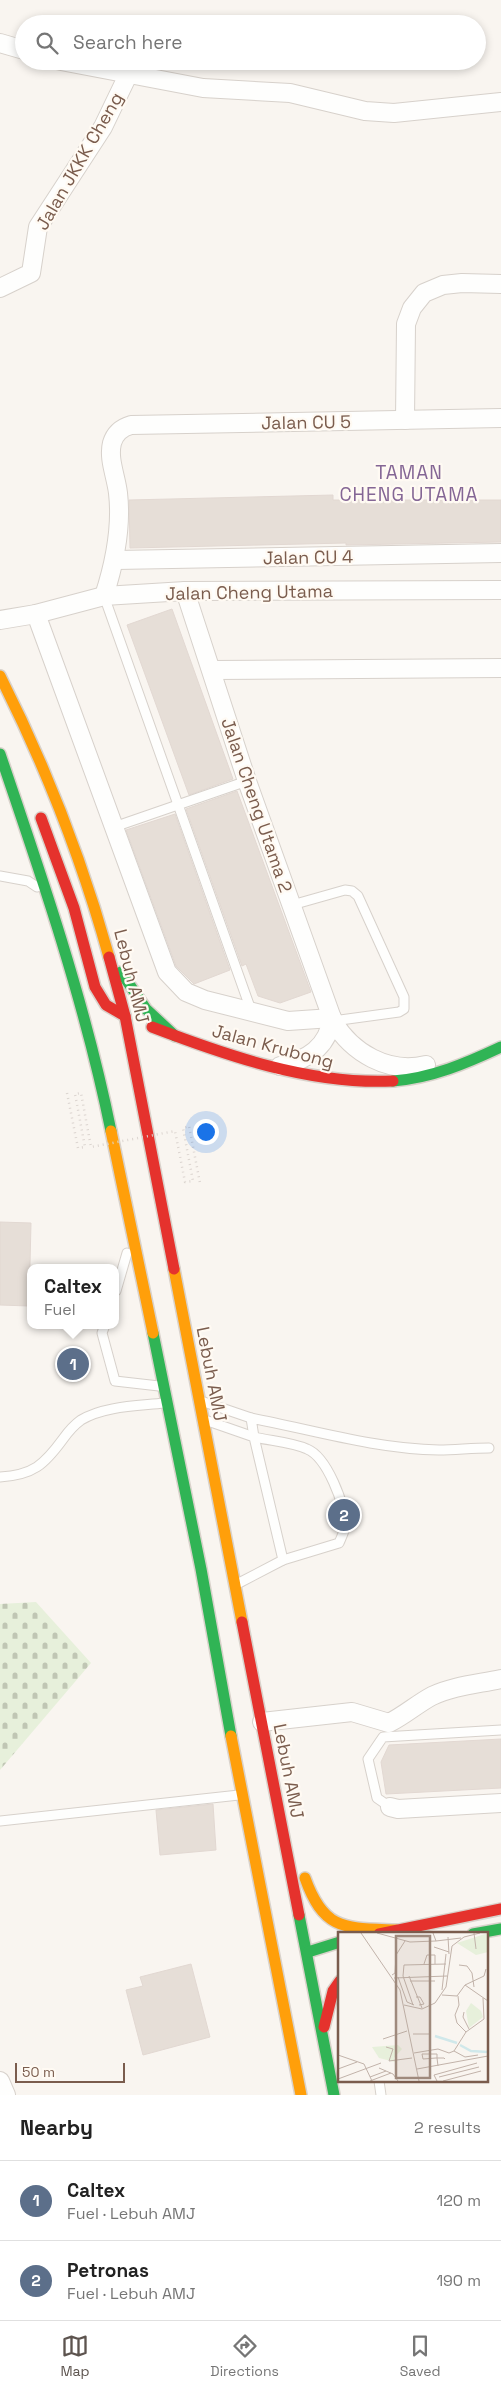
<!DOCTYPE html>
<html lang="en">
<head>
<meta charset="utf-8">
<style>
	body { margin:0; font-family:"Space Grotesk",sans-serif; background:#f2f2f2; color:#222 }
	.scale { position:absolute; left:15px; bottom:12px; width:110px; box-sizing:border-box; padding-left:5px; border:2px solid #7a5c4d; border-top:0; font-size:14px; line-height:18px; white-space:nowrap; color:#7a5c4d; -webkit-text-stroke:4px #fffaf3; paint-order:stroke }
	.you { position:absolute; left:205px; top:1131px; width:18px; height:18px; margin:-12px; border:4px solid #fff; border-radius:50%; background:#1a73e8; box-shadow:0 0 0 8px #1a73e833 }
	.badge { display:grid; place-items:center; width:32px; height:32px; border-radius:50%; background:#5d544f; color:#fff; font-size:16px; font-weight:700 }
	.pin { position:absolute; translate:-50% -50%; border:2px solid #fff; box-shadow:0 1px 5px #0006 }
	.popup { position:absolute; left:27px; top:1264px; width:92px; height:65px; box-sizing:border-box; display:grid; place-content:center; border-radius:10px; background:#fff; filter:drop-shadow(0 1px 4px #0005); font-size:16px; white-space:nowrap; color:#767676 }
	.popup b { font-size:19px; color:#222 }
	.popup::after { content:''; position:absolute; left:50%; top:100%; margin-left:-10px; border:10px solid transparent; border-top-color:#fff }
	.list { margin:0; padding:0; list-style:none }
	h2 { display:flex; justify-content:space-between; align-items:center; height:65px; margin:0; padding:0 20px; font-size:21px }
	h2 small { font-size:16px; font-weight:400; color:#767676 }
	.list li { display:grid; grid-template-columns:32px 1fr auto; gap:15px; align-items:center; box-sizing:border-box; height:80px; padding:0 20px; border-top:1px solid #e0e0e0 }
	.list b { display:block; font-size:19px; white-space:nowrap }
	.list p { margin:0; font-size:16px; white-space:nowrap; color:#767676 }
	.list em { font-size:16px; font-style:normal; color:#767676 }
	.icon { flex:none; width:28px; height:28px; fill:none; stroke:currentColor; stroke-width:2; stroke-linecap:round; stroke-linejoin:round }
	.map { position:relative; flex:none; width:501px; height:2095px; overflow:hidden }
	.search { position:absolute; background:#fff; box-shadow:0 2px 8px #0003; left:15px; right:15px; top:15px; height:55px; display:flex; align-items:center; gap:12px; box-sizing:border-box; padding:0 18px; border-radius:28px; color:#767676; font-size:19px }
	.sheet { height:225px; background:#fff }
	nav { display:flex; justify-content:space-around; align-items:center; box-sizing:border-box; height:70px; border-top:1px solid #e0e0e0; background:#fff; font-size:14px; color:#767676 }
	nav a { display:grid; justify-items:center; gap:2px }
	nav .on { color:#5d544f }
	.map>svg:first-child { display:block }
	.cemetery { fill:url(#cemetery-stones) }
	.building { fill:#e6ded7; stroke:#e2d8d2 }
	.lines { fill:none; stroke-linecap:round; stroke-linejoin:round }
	.lane-casing { stroke:#d7d1cb; stroke-width:11 }
	.street-casing { stroke:#d7d1cb; stroke-width:20 }
	.fast-casing { stroke:#d9d2cb; stroke-width:14 }
	.slow-casing { stroke:#d9d2cb; stroke-width:14 }
	.jam-casing { stroke:#d9d2cb; stroke-width:14 }
	.lane { stroke:#fefefd; stroke-width:9 }
	.street { stroke:#fefefd; stroke-width:18 }
	.fast { stroke:#30b455; stroke-width:11 }
	.slow { stroke:#ff9f0a; stroke-width:11 }
	.jam { stroke:#e5322d; stroke-width:11 }
	.path-bridge { stroke:#dcd5d0; stroke-width:2.5; stroke-dasharray:1 4; stroke-linecap:butt }
	.labels { text-anchor:middle; dominant-baseline:central; stroke-width:4.5; stroke-linejoin:round; paint-order:stroke }
	.street-label { font-size:18px; fill:#7a5c4d; stroke:#fffaf3 }
	.neighbourhood-label { font-size:19px; letter-spacing:1px; fill:#846695; stroke:#fffaf3 }
	.inset-river { fill:none; stroke:#d0e8ea; stroke-width:2.5 }
	.inset-road { fill:none; stroke:#c2b3aa; stroke-width:1 }
	.view { fill:#9f8a7d; fill-opacity:0.15; stroke:#9f8a7d; stroke-width:2.5 }
	.inset-edge { fill:none; stroke:#7a5c4d; stroke-width:2.5 }
</style>
</head>
<body>
<div class="map">
<svg width="501" height="2095" viewBox="0 0 501 2095">
	<defs>
		<pattern id="cemetery-stones" width="16" height="16" patternUnits="userSpaceOnUse" patternTransform="scale(1.25)"><rect width="16" height="16" fill="#e7f0db"/><path d="M2 7V4a2 2 0 0 1 4 0v3zM10 15v-3a2 2 0 0 1 4 0v3z" fill="#c0c6b4"/></pattern>
	</defs>
	<rect width="100%" height="100%" fill="#f9f5f0"/>
	<polygon class="cemetery" points="36,1602 91,1663 0,1770 0,1604"/>
	<g class="building">
		<polygon points="333,495 333,500 501,500 501,542 346,545 346,543 130,548 129,500"/>
		<polygon points="172,609 233,779 189,795 127,625"/>
		<polygon points="237,791 311,992 280,1003 258,996 246,964 242,966 186,809"/>
		<polygon points="175,814 230,970 194,984 176,966 126,830"/>
		<polygon points="0,1222 31,1223 29,1306 0,1305"/>
		<polygon points="501,1739 501,1788 386,1794 381,1762 389,1745"/>
		<polygon points="213,1804 216,1850 160,1855 156,1810"/>
		<polygon points="191,1964 210,2037 143,2055 126,1990 143,1986 140,1977"/>
	</g>
	<g class="lines">
		<defs>
			<g id="lane">
				<polyline points="104,596 252,1013"/>
				<polyline points="114,827 247,781"/>
				<polyline points="0,876 28,881 37,887"/>
				<polyline points="292,905 345,890 352,891 358,896 404,997 404,1009 399,1012 333,1021"/>
				<polyline points="116,1291 127,1253"/>
				<polyline points="105,1325 102,1333 115,1381 159,1386"/>
				<polyline points="204,1402 251,1418"/>
				<polyline points="208,1421 254,1437 283,1560 237,1584"/>
				<path d="M0,1477C33,1475 44,1465 63,1439C68,1432 74,1425 81,1420C104,1406 138,1406 164,1403"/>
				<path d="M283,1560L339,1543C341,1538 345,1531 345,1525C345,1504 327,1457 307,1449C291,1442 271,1441 254,1437L251,1418C313,1430 376,1449 439,1450C455,1450 472,1448 489,1448"/>
				<polyline points="390,1807 377,1798 368,1759 383,1737 501,1730"/>
				<polyline points="0,1821 239,1795"/>
				<polyline points="379,2081 381,2095"/>
			</g>
			<g id="street">
				<polyline points="0,43 24,50"/>
				<polyline points="61,61 203,88 290,93 365,111 394,113 501,102"/>
				<polyline points="0,288 31,273 38,227 103,127 128,75"/>
				<polyline points="405,420 406,324 412,308 424,293 443,285 462,283 501,284"/>
				<polyline points="116,560 501,553"/>
				<path d="M185,591L247,781L333,1021C352,1053 388,1074 426,1065"/>
				<path d="M104,596C115,562 122,528 118,493C116,476 108,459 112,443C115,433 121,428 131,425L501,418"/>
				<polyline points="36,614 167,972 186,992 205,1000 288,1021 332,1018"/>
				<polyline points="0,620 36,614 104,596 185,591 501,590"/>
				<polyline points="212,670 501,668"/>
				<path d="M280,1066C308,1060 328,1047 332,1018"/>
				<path d="M262,1722L352,1712L389,1723C405,1715 417,1704 432,1696C453,1686 478,1684 501,1679"/>
				<polyline points="390,1807 398,1809 501,1803"/>
				<polyline points="0,2081 6,2095"/>
			</g>
			<g id="fast">
				<path d="M0,754C42,877 85,1003 111,1131"/>
				<polyline points="121,972 146,1009 175,1036"/>
				<path d="M393,1081C432,1078 467,1063 501,1047"/>
				<polyline points="153,1333 201,1569 231,1736"/>
				<polyline points="299,1915 334,2095"/>
				<polyline points="473,1934 501,1929"/>
				<polyline points="308,1952 340,1942"/>
			</g>
			<g id="slow">
				<path d="M0,676C46,767 82,860 109,957"/>
				<polyline points="111,1131 153,1333"/>
				<polyline points="174,1269 242,1622"/>
				<polyline points="231,1736 301,2095"/>
				<path d="M305,1878C324,1931 345,1928 396,1930"/>
			</g>
			<g id="jam">
				<polyline points="41,818 74,908 95,987 106,1005 125,1016"/>
				<polyline points="109,957 125,1016 174,1269"/>
				<path d="M152,1027C228,1056 311,1085 393,1081"/>
				<polyline points="242,1622 299,1915"/>
				<polyline points="379,1934 501,1909"/>
				<polyline points="324,2027 333,1991 340,1981"/>
			</g>
		</defs>
		<use href="#lane" class="lane-casing"/>
		<use href="#street" class="street-casing"/>
		<use href="#fast" class="fast-casing"/>
		<use href="#slow" class="slow-casing"/>
		<use href="#jam" class="jam-casing"/>
		<use href="#lane" class="lane"/>
		<use href="#street" class="street"/>
		<use href="#fast" class="fast"/>
		<use href="#slow" class="slow"/>
		<use href="#jam" class="jam"/>
		<polyline class="path-bridge" points="67,1093 78,1148 85,1147 75,1094 81,1093 91,1147 175,1131 185,1182 193,1181 183,1128 189,1126 200,1183"/>
	</g>
	<g class="labels">
		<g class="street-label">
			<text transform="translate(79 161) rotate(-60)">Jalan JKKK Cheng</text>
			<text transform="translate(306 422) rotate(-1)">Jalan CU 5</text>
			<text transform="translate(308 557) rotate(-1)">Jalan CU 4</text>
			<text transform="translate(249 592) rotate(-1)">Jalan Cheng Utama</text>
			<text transform="translate(257 805) rotate(71)">Jalan Cheng Utama 2</text>
			<text transform="translate(132 976) rotate(76)">Lebuh AMJ</text>
			<text transform="translate(273 1046) rotate(15)">Jalan Krubong</text>
			<text transform="translate(212 1374) rotate(79)">Lebuh AMJ</text>
			<text transform="translate(289 1771) rotate(79)">Lebuh AMJ</text>
		</g>
		<g class="neighbourhood-label">
			<text x="409" y="472">TAMAN<tspan x="409" dy="22">CHENG UTAMA</tspan></text>
		</g>
	</g>
	<g transform="translate(338 1932)">
		<rect width="150" height="150" fill="#f9f5f0"/>
		<path d="M150,1V20L138,23L119,11ZM133,71L143,79L145,85L131,96L128,79ZM60,113L64,117L56,126L57,130L41,126L34,115Z" fill="#e7f0db"/>
		<path class="inset-river" d="M97,104L119,111M122,113L133,119L150,120"/>
		<path class="inset-road" d="M23,1L62,58L81,149M39,1L72,10L98,9M95,1L98,9L123,6M136,1L138,17M110,5L111,22M96,15L111,20M86,32L89,23H97V32M121,33L129,34L134,41L136,55M54,43L57,41L58,23L67,9M71,44L84,76M60,45L69,70L76,73M56,46L109,44M72,49H97M127,53L146,44L148,37M104,58L108,22M104,63L119,64L127,53L150,69M120,64L121,73L117,83L119,91L128,100M78,65H82L86,72L81,73M66,73L84,77L97,71L108,55L114,14L126,5L142,1M75,73L65,44L66,33L108,32M126,80L125,85L131,97M75,102H91M45,107L69,99M48,115L55,117L51,129L74,126M76,121L100,117L111,121L116,119M0,123L26,132L34,149M140,123L127,125L116,119L128,100L146,87L145,66M100,134L99,126V122H84L85,127L98,126H106L107,127M41,136L55,142L60,149M0,137L19,130M79,137L150,124M32,145L48,139M101,145L141,135M0,147L43,131M32,149L53,141M99,149L96,143L139,131M105,149L143,139"/>
		<path class="view" d="M58,4H92V146H58Z"/>
		<rect width="150" height="150" class="inset-edge"/>
	</g>
</svg>
<div class="scale">50 m</div>
<div class="you"></div>
<div class="pin badge" style="left:73px;top:1364px;background:#5c6f8a">1</div>
<div class="popup"><b>Caltex</b>Fuel</div>
<div class="pin badge" style="left:344px;top:1515px;background:#5c6f8a">2</div>
<div class="search"><svg class="icon" aria-label="search" viewBox="0 0 24 24"><circle cx="10" cy="10" r="6"/><path d="M15 15l6 6"/></svg>Search here</div>
</div>
<section class="sheet">
<h2>Nearby<small>2 results</small></h2>
<ul class="list">
<li><span class="badge" style="background:#5c6f8a">1</span><div><b>Caltex</b><p>Fuel · Lebuh AMJ</p></div><em>120 m</em></li>
<li><span class="badge" style="background:#5c6f8a">2</span><div><b>Petronas</b><p>Fuel · Lebuh AMJ</p></div><em>190 m</em></li>
</ul>
</section>
<nav>
<a class="on"><svg class="icon" aria-label="map" viewBox="0 0 24 24"><path d="M3 6l6-2 6 2 6-2v14l-6 2-6-2-6 2zM9 4v14M15 6v14"/></svg>Map</a>
<a><svg class="icon" aria-label="directions" viewBox="0 0 24 24"><path d="M12 3l9 9-9 9-9-9zM9 14v-3h6M13 9l2 2-2 2"/></svg>Directions</a>
<a><svg class="icon" aria-label="saved" viewBox="0 0 24 24"><path d="M7 4h10v16l-5-4-5 4z"/></svg>Saved</a>
</nav>
</body>
</html>
